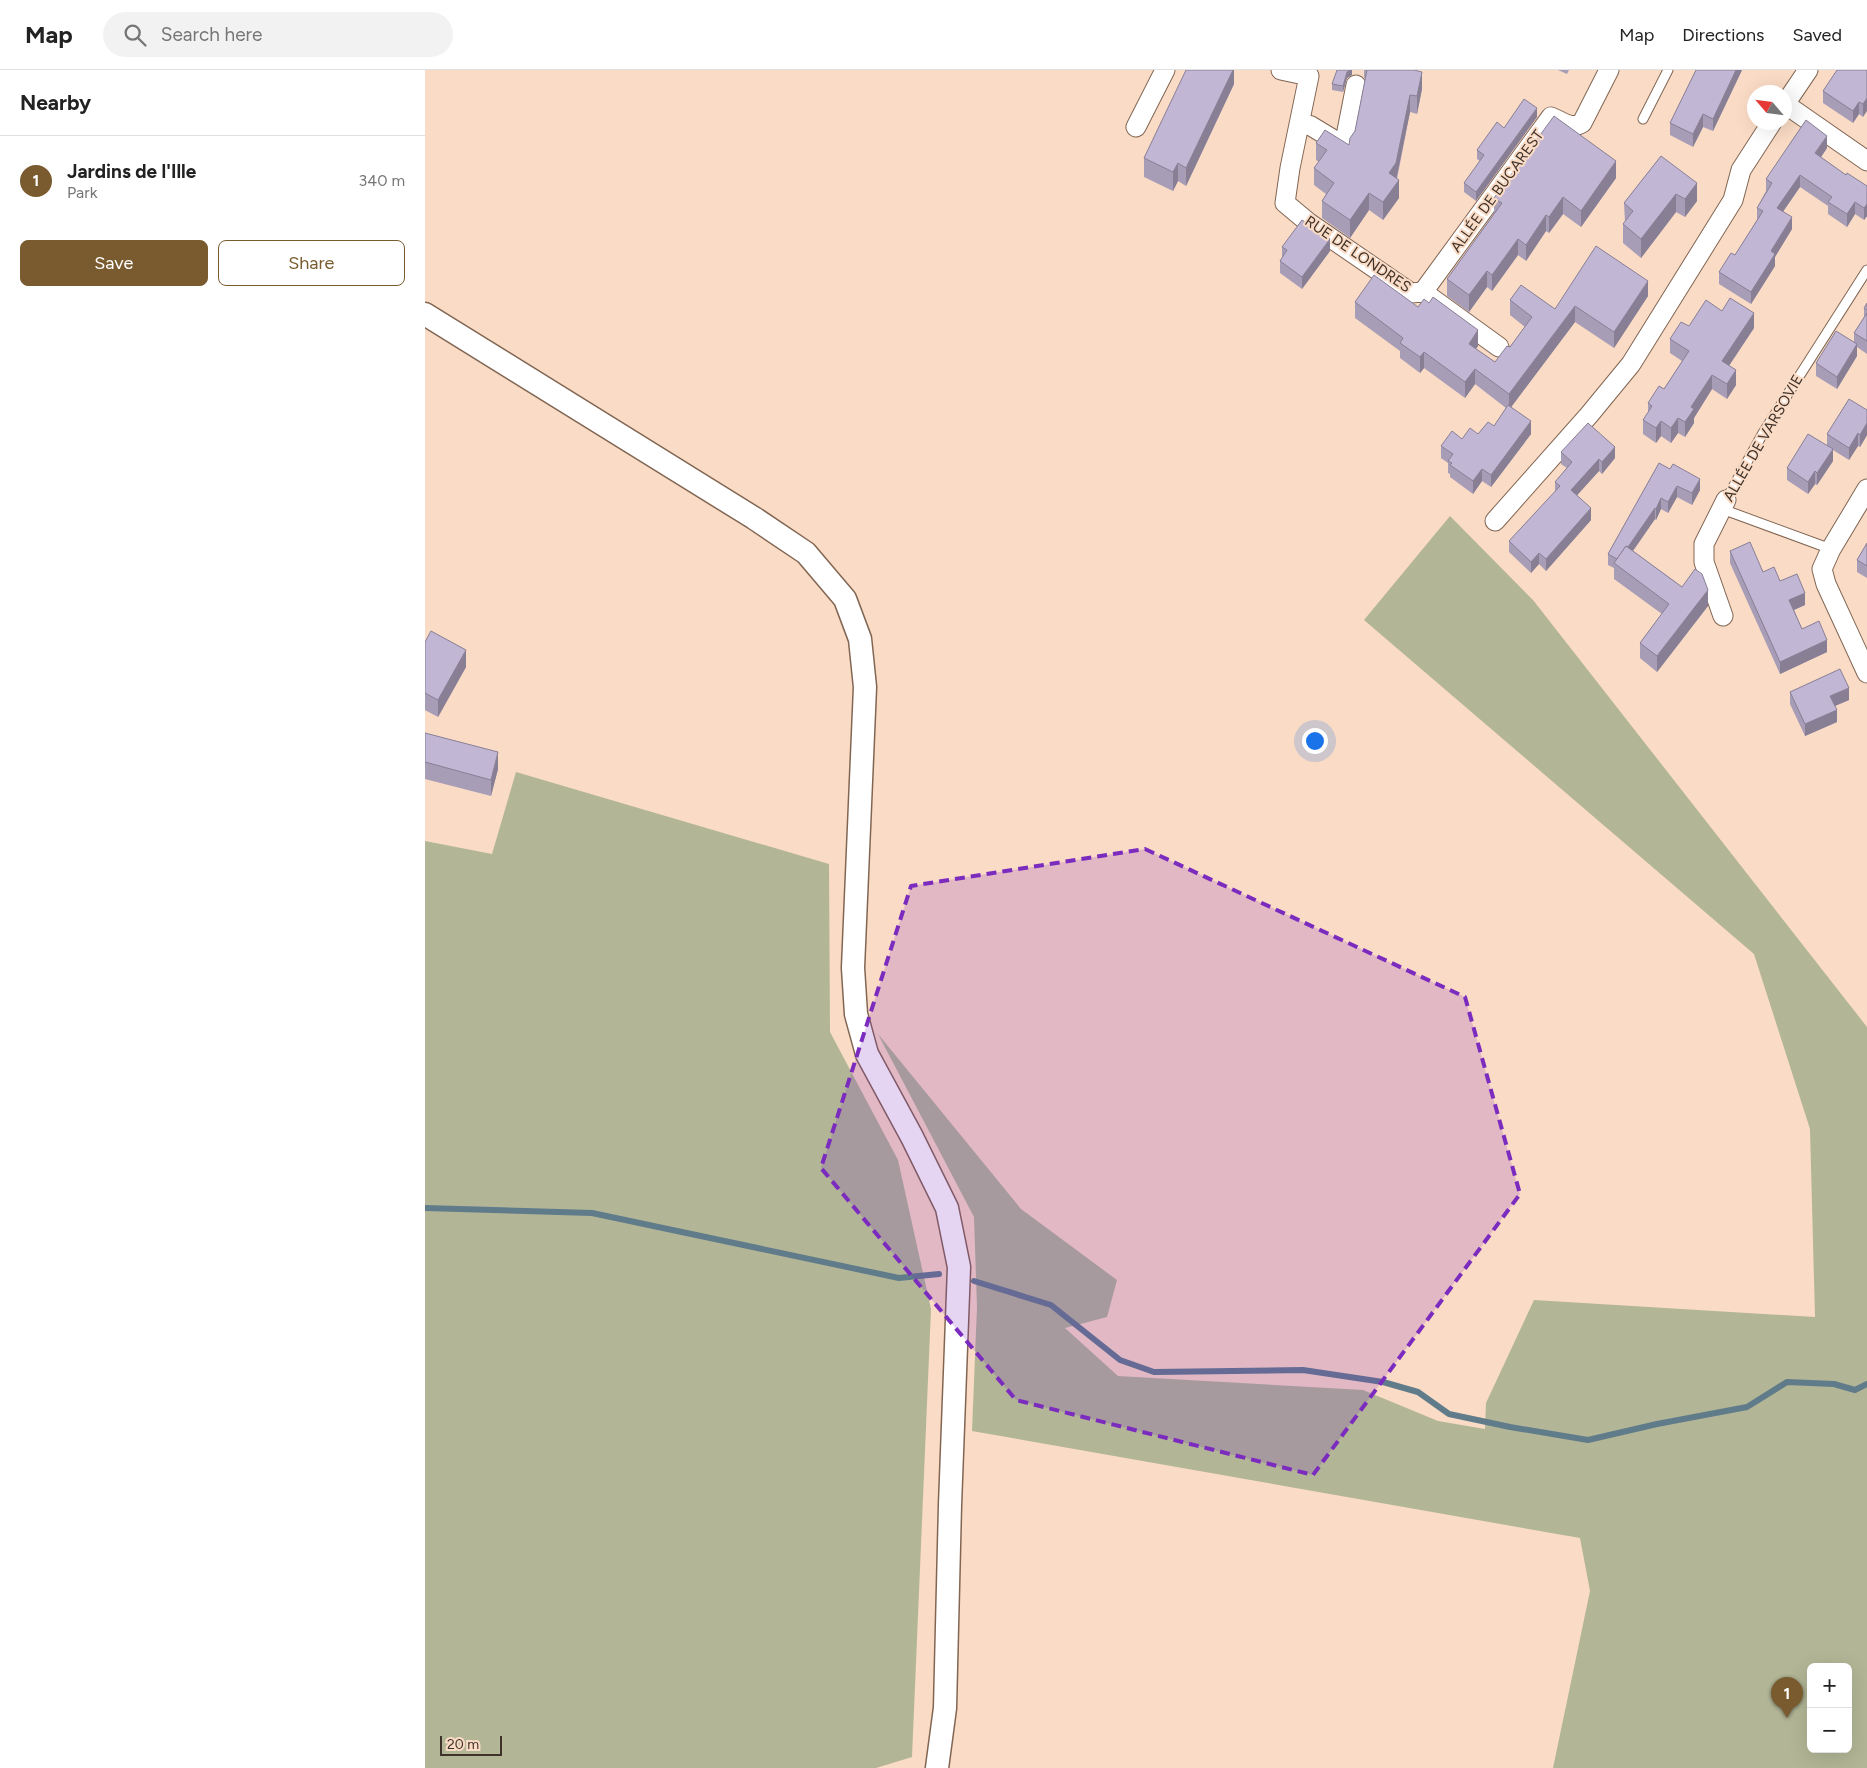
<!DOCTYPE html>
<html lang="en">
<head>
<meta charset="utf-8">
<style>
	body { margin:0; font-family:Figtree,sans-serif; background:#f2f2f2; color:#222 }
	.controls { position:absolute; right:15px; bottom:15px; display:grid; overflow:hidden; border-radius:8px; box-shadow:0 5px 20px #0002 }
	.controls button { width:45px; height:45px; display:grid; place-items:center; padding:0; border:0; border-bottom:1px solid #e0e0e0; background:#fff; color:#222; font:25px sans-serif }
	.compass { position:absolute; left:1322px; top:15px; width:45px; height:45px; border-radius:50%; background:#fff; box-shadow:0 5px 20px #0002; rotate:298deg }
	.scale { position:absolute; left:15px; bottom:12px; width:62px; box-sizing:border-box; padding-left:5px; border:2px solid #3e322a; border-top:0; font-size:14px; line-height:18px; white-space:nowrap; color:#3e322a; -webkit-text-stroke:4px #fadbc5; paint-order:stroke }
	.you { position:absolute; left:889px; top:670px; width:18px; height:18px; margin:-12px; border:4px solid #fff; border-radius:50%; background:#1a73e8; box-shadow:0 0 0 8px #1a73e833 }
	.badge { display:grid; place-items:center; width:32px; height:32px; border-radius:50%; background:#795b2f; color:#fff; font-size:16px; font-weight:700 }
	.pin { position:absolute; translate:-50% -41px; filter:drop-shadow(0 1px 2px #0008) }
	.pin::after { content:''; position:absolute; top:26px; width:18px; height:15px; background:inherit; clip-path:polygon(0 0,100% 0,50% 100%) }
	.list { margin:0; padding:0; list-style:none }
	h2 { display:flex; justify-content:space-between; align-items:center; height:65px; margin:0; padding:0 20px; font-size:21px }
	h2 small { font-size:16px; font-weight:400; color:#767676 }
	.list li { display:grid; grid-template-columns:32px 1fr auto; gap:15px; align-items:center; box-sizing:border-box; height:90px; padding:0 20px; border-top:1px solid #e0e0e0 }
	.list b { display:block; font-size:19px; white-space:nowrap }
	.list p { margin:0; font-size:16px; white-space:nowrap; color:#767676 }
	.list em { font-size:16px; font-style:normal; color:#767676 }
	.actions { display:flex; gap:10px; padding:15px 20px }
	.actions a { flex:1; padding:11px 0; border:1px solid #795b2f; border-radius:8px; text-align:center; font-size:18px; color:#795b2f }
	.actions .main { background:#795b2f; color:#fff }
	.icon { flex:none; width:28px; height:28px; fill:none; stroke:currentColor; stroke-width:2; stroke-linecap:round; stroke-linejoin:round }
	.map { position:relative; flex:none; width:1442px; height:1698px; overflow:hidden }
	header { display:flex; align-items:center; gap:30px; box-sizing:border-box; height:70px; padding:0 25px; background:#fff; border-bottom:1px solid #e0e0e0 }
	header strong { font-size:24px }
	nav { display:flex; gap:28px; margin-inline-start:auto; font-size:18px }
	.search { width:350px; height:45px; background:#f2f2f2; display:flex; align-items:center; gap:12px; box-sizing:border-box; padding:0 18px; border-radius:28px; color:#767676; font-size:19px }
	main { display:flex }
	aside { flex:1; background:#fff }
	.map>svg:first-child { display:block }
	.green { fill:#b2b696; fill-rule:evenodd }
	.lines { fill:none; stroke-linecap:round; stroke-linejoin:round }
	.stream { stroke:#607b8a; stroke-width:6 }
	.service-casing { stroke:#816653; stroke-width:11 }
	.minor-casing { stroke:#816653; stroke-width:21 }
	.tertiary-casing { stroke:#816653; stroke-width:25 }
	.service { stroke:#fff; stroke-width:9 }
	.minor { stroke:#fff; stroke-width:19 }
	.tertiary { stroke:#fff; stroke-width:22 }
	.wall { fill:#a79db7 }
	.shaded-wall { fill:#887f95 }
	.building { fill:#c2b6d5; stroke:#887f95 }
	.marked { fill:#7b2cbf; fill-opacity:0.2; stroke:#7b2cbf; stroke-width:4; stroke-dasharray:10 6; stroke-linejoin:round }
	.labels { text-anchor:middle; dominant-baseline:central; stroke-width:4; stroke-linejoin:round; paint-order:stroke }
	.street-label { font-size:15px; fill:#3e322a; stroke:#fadbc5 }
</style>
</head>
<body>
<header>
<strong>Map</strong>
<div class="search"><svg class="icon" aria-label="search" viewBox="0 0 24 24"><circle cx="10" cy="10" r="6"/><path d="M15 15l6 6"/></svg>Search here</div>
<nav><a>Map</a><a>Directions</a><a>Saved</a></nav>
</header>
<main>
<aside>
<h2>Nearby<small></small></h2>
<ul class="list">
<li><span class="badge">1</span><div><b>Jardins de l'Ille</b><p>Park</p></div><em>340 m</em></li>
</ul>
<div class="actions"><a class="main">Save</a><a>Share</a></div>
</aside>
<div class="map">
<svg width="1442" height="1698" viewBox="0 0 1442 1698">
	<rect width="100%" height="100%" fill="#fadbc5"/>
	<g class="green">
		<path d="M1025,446L1108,530L1442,957V1698H1128L1165,1521L1155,1468L547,1361L552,1237L549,1147L453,964L596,1139L692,1210L682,1247L640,1258L693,1306L938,1320L1013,1351L1060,1359L1061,1333L1109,1230L1390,1247L1385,1059L1329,884L939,550ZM1386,1597H1423V1679H1386Z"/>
		<polygon points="91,702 404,794 405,962 473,1090 506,1239 487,1687 451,1698 0,1698 0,771 67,784"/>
	</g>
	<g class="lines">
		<g class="stream">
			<polyline points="0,1138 167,1143 474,1208 514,1204"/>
			<polyline points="549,1211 626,1235 695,1290 729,1302 878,1300 958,1312 993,1322 1024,1344 1085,1357 1163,1370 1232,1354 1322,1337 1362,1312 1409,1314 1430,1320 1442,1314"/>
		</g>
		<defs>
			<g id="service">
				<polyline points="1218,49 1243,0"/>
				<polyline points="1301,430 1338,363 1442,200"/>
				<polyline points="1297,439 1406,479"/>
			</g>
			<g id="minor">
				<polyline points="856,0 884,6 865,98 860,133 884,153 986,223 998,222 1074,277"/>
				<polyline points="1383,0 1360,34 1442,91"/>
				<polyline points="875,53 886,56 919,76 931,15"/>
				<polyline points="711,57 740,0"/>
				<path d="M998,222L1126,47C1137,51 1146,60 1157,53L1184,0"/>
				<polyline points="1442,419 1406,479 1397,499 1401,514 1442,603"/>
				<polyline points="1070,451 1164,345 1206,294 1308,130 1316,100 1347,52"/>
				<polyline points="1298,546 1279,492 1279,474 1301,430"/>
			</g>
			<polyline id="tertiary" points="0,244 329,448 381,483 420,529 435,569 440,617 428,898 431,944 442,984 487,1067 522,1138 534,1197 525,1435 520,1638 512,1698"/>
		</defs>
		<use href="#service" class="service-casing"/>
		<use href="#minor" class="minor-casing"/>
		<use href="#tertiary" class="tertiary-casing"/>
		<use href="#service" class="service"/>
		<use href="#minor" class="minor"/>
		<use href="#tertiary" class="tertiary"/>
	</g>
	<g class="wall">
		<polygon points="809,0 809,14 761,116 753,111 748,121 719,107 719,88"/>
		<polygon points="927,0 927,5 922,8 918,22 907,20 907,14"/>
		<polygon points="939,0 989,0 997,19 992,44 985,42 972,109 974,128 958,150 944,140 925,168 897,148 897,131 901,124 889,115 889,98 894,92 891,90 891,73 924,75 930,61 940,9 939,7"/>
		<polygon points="1133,0 1144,0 1142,4"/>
		<polygon points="1271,0 1317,0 1288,61 1278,57 1268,77 1245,65 1245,53"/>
		<polygon points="1442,0 1438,47 1434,44 1428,53 1398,33 1398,21"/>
		<polygon points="1112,47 1051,131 1039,122 1039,113 1055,91 1052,89 1052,80 1079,58"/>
		<polygon points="1402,78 1396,87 1421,105 1442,116 1442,146 1439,150 1430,144 1422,157 1403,144 1403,136 1375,117 1358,142 1367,159 1350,187 1350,196 1326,234 1294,214 1294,202 1310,185 1332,150 1332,138 1341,121 1341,109"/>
		<polygon points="1236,86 1272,131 1260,147 1251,142 1216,188 1198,173 1198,154 1200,152 1199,133"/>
		<polygon points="1191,108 1156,157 1138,144 1124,163 1121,161 1101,191 1093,185 1067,221 1062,217 1044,242 1022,226 1022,209 1069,144 1069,128"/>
		<polygon points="857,177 905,181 877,219 855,203 855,191 857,188"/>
		<polygon points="1223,226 1189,278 1150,252 1086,337 1106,364 1066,417 1057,411 1048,424 1025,407 1025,404 1023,403 1023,393 1016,388 1016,376 1037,369 1053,364 1069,356 1081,338 1050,314 1040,328 999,298 995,303 975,288 975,281 930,248 930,232 993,237 1053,276 1051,279 1070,292 1085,277 1100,257 1085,245 1085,230 1130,239"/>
		<polygon points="1442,233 1442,284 1432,277 1432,286 1412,319 1391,306 1391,293 1429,272 1429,263 1439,247 1439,238"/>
		<polygon points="1297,241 1329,258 1304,296 1311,315 1302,329 1287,319 1269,348 1269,353 1260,367 1253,363 1246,373 1236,366 1231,373 1218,364 1218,350 1223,343 1223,333 1239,319 1257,291 1245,283 1245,269 1264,256"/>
		<polygon points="1442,340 1442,365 1435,377 1433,376 1424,390 1408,380 1408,391 1392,415 1390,414 1383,424 1362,410 1362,398 1402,375 1402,364"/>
		<polygon points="1136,382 1190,388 1177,404 1174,401 1152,425 1166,450 1121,501 1114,494 1106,503 1084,482 1084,471 1130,422 1130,412 1142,398 1136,394"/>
		<polygon points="1234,393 1275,420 1267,435 1252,427 1243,443 1236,439 1231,450 1230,449 1208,481 1283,536 1232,602 1215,588 1215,573 1237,544 1189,509 1189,498 1183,495 1183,484"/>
		<polygon points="1442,473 1442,508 1432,502 1432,490"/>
		<polygon points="1305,481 1338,502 1355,511 1380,535 1369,540 1377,559 1402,582 1355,604 1305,493"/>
		<polygon points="0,572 41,597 13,647 0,640"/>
		<polygon points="1365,622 1424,630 1410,636 1412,652 1380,666 1365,634"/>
		<polygon points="0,663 73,699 66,726 0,709"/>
	</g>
	<g class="shaded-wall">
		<polygon points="808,0 809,0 809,14 761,116 761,98"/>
		<polygon points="925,0 927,0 927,5 922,8 918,22 918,16 922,2"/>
		<polygon points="1311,0 1317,0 1288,61 1288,49"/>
		<polygon points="997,2 997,19 992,44 992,26"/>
		<polygon points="985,25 985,42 971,110 964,103"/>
		<polygon points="1442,28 1442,41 1438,47 1438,34"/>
		<polygon points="1434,32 1434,44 1428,53 1428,41"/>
		<polygon points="1112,38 1112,47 1051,131 1051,122"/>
		<polygon points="1278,44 1278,57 1268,77 1268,64"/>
		<polygon points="1402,66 1402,78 1390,96 1390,83"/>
		<polygon points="1191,91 1191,108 1156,157 1156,141"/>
		<polygon points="753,93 753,111 748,121 748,102"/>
		<polygon points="1375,105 1375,117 1352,150 1352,138"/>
		<polygon points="974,110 974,128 958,150 958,132"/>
		<polygon points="1272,113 1272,131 1260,147 1260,129"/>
		<polygon points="944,123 944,140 925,168 925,150"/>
		<polygon points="1251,124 1251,142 1216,188 1216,169"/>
		<polygon points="1138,127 1138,144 1124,163 1124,147"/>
		<polygon points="1430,132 1430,144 1422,157 1422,144"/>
		<polygon points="1442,134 1442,146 1439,150 1439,138"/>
		<polygon points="1121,145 1121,161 1101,191 1101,175"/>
		<polygon points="1367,147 1367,159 1350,187 1350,196 1326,234 1326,222 1346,181"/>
		<polygon points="905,169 905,181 877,219 877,207"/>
		<polygon points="1093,169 1093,185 1067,221 1067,205"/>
		<polygon points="1062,201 1062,217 1044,242 1044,225"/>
		<polygon points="1223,211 1223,226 1189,278 1189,262"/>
		<polygon points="1150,236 1150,252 1084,340 1084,324"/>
		<polygon points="1329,243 1329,258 1297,306 1297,291"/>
		<polygon points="1053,260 1053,276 1044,289 1044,274"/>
		<polygon points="1432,274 1432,286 1412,319 1412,307"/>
		<polygon points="999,282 999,298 995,303 995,287"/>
		<polygon points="1050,299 1050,314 1040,328 1040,312"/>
		<polygon points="1311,300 1311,315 1302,329 1302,314"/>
		<polygon points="1287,305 1287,319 1269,348 1269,353 1260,367 1260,352 1266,337"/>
		<polygon points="1253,348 1253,363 1246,373 1246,358"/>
		<polygon points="1106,351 1106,364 1066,417 1066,405"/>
		<polygon points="1236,351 1236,366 1231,373 1231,358"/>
		<polygon points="1442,353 1442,365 1435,377 1435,365"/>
		<polygon points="1433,363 1433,376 1424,390 1424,378"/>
		<polygon points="1190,377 1190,388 1177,404 1177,392"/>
		<polygon points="1408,379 1408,391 1392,415 1392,403"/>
		<polygon points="1174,389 1174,401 1146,432 1146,420"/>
		<polygon points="1057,399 1057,411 1048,424 1048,411"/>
		<polygon points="1390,401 1390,414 1383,424 1383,412"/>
		<polygon points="1275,409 1275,420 1267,435 1267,423"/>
		<polygon points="1252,416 1252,427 1243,443 1243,432"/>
		<polygon points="1236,428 1236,439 1231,450 1231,439"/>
		<polygon points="1166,438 1166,450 1121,501 1121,489"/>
		<polygon points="1230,438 1230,449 1196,498 1194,490"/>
		<polygon points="1114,483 1114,494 1106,503 1106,492"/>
		<polygon points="1283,520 1283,536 1232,602 1232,586"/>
		<polygon points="1380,523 1380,535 1364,542 1364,530"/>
		<polygon points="1402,570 1402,582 1355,604 1355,592"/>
		<polygon points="41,580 41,597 13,647 13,630"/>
		<polygon points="1424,618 1424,630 1405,638 1405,626"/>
		<polygon points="1412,640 1412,652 1380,666 1380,654"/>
		<polygon points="73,682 73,699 66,726 66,710"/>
	</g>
	<g class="building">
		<polygon points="761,0 808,0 761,98 753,93 748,102 719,88"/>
		<polygon points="912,0 925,0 922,2 918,16 907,14"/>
		<polygon points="942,0 989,0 997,2 992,26 985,25 971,93 964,103 974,110 958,132 944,123 925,150 897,131 909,113 889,98 902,80 891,73 900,60 924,75 925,68 930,61"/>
		<polygon points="1271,0 1311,0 1288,49 1278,44 1268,64 1245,53"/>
		<polygon points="1412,0 1442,0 1442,28 1438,34 1434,32 1428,41 1398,21"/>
		<polygon points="1099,29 1112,38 1051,122 1039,113 1059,85 1052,80 1072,52 1079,58"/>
		<polygon points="1129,46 1191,91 1156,141 1138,127 1124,147 1121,145 1101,175 1093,169 1067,205 1062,201 1044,225 1022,209 1077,133 1069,128"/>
		<polygon points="1381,50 1402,66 1390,83 1421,105 1422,103 1442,116 1442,134 1439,138 1430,132 1422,144 1403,132 1407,127 1375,105 1352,138 1367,147 1346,181 1350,184 1326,222 1294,202 1306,183 1310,185 1338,141 1332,138 1347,113 1341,109"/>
		<polygon points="1236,86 1272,113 1260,129 1251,124 1216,169 1198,154 1208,141 1199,133"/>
		<polygon points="877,150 905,169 877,207 855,191 862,180 857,177"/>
		<polygon points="1171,176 1223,211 1189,262 1150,236 1084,324 1050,299 1040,312 999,282 995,287 975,273 978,268 930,232 949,205 993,237 999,229 1004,233 1008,227 1053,260 1044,274 1070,292 1082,276 1085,277 1107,247 1085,230 1096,215 1130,239"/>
		<polygon points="1305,228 1329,243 1297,291 1311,300 1302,314 1287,305 1266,337 1269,339 1260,352 1253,348 1246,358 1236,351 1231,358 1218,350 1227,336 1223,333 1234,316 1239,319 1264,281 1245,269 1256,252 1264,256 1281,230 1297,241"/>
		<polygon points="1442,233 1442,240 1439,238"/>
		<polygon points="1442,243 1442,271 1429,263"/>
		<polygon points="1411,261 1432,274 1412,307 1391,293"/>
		<polygon points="1424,329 1442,340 1442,353 1435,365 1433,363 1424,378 1402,364"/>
		<polygon points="1083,335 1106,351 1066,405 1057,399 1048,411 1025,395 1027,393 1023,391 1028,384 1016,376 1027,361 1037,369 1045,358 1053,364 1063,352 1069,356"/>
		<polygon points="1163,353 1190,377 1177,392 1174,389 1146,420 1166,438 1121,489 1114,483 1106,492 1084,471 1135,416 1130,412 1147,392 1136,382"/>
		<polygon points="1383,364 1408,379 1392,403 1390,401 1383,412 1362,398"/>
		<polygon points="1234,393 1245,399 1248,394 1275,409 1267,423 1252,416 1243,432 1236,428 1231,439 1230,438 1203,477 1201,476 1192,489 1183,484"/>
		<polygon points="1325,472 1338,502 1349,497 1355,511 1372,504 1380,523 1364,530 1377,559 1394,551 1402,570 1355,592 1305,481"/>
		<polygon points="1442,473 1442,496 1432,490"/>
		<polygon points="1201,476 1257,517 1270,499 1277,504 1283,520 1232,586 1215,573 1244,534 1189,493"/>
		<polygon points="6,561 41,580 13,630 0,623 0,572"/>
		<polygon points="1415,599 1424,618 1405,626 1412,640 1380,654 1365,622"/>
		<polygon points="0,663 73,682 66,710 0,692"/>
	</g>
	<path class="marked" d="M720,779L1040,927L1095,1124L888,1405L591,1330L396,1098L486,816Z"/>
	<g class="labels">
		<g class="street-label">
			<text transform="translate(1072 121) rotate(-54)">ALLÉE DE BUCAREST</text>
			<text transform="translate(933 184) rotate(34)">RUE DE LONDRES</text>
			<text transform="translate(1338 368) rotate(-60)">ALLÉE DE VARSOVIE</text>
		</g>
	</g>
</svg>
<div class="controls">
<button>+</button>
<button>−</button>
</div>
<svg class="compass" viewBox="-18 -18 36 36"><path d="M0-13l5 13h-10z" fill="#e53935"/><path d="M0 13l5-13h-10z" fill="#767676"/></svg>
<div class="scale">20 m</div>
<div class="you"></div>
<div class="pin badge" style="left:1362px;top:1648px">1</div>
</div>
</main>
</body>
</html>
